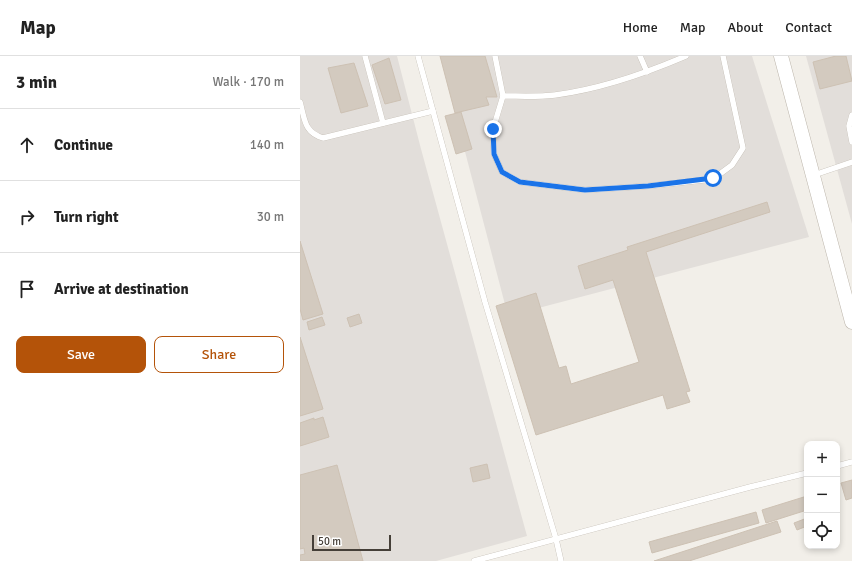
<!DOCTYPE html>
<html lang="en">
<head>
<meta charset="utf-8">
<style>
	body { margin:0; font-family:Signika,sans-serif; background:#f6f6f6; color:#222 }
	.controls { position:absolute; right:12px; bottom:12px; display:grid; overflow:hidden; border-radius:8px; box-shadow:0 2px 6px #0003 }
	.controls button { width:36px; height:36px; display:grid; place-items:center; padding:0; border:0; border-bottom:1px solid #e0e0e0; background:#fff; color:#222; font:20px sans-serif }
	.scale { position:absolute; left:12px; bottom:10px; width:79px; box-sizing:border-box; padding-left:4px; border:2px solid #453f38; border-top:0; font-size:11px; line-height:14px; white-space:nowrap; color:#453f38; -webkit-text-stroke:3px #fff; paint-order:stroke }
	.stop { position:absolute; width:12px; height:12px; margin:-9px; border:3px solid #1a73e8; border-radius:50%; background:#fff }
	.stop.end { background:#1a73e8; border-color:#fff; box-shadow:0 1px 4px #0008 }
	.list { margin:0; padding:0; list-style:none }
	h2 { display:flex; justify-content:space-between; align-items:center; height:52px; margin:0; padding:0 16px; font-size:17px }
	h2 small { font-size:13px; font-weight:400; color:#767676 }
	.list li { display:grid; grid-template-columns:26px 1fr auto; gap:12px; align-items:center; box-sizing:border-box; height:72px; padding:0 16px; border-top:1px solid #e0e0e0 }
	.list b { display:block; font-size:15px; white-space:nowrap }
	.list em { font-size:13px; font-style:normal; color:#767676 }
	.actions { display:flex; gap:8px; padding:12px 16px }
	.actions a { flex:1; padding:9px 0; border:1px solid #b45309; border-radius:8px; text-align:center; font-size:14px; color:#b45309 }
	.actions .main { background:#b45309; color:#fff }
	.icon { flex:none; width:22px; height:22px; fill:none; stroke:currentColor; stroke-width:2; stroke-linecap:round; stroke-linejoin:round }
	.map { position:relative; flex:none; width:552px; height:505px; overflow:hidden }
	header { display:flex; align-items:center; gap:24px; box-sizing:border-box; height:56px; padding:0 20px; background:#fff; border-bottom:1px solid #e0e0e0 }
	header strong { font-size:19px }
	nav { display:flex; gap:22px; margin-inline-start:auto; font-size:14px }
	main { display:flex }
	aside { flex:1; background:#fff }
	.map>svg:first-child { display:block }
	.industrial { fill:#e2deda }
	.building { fill:#d3cabf; stroke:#cdc1b3 }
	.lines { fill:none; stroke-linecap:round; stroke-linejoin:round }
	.service-casing { stroke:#bdb6ac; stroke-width:6 }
	.tertiary-casing { stroke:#bdb6ac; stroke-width:15 }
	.service { stroke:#fff; stroke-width:5.5 }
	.tertiary { stroke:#fff; stroke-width:14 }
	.route { stroke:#1a73e8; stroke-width:5 }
</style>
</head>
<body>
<header>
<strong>Map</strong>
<nav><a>Home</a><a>Map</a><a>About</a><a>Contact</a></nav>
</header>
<main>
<aside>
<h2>3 min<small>Walk · 170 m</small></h2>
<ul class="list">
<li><svg class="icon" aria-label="ahead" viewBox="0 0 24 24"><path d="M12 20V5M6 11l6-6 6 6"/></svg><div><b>Continue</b></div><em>140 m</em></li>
<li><svg class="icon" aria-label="right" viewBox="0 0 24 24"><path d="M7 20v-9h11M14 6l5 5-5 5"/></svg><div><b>Turn right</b></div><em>30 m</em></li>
<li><svg class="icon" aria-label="arrive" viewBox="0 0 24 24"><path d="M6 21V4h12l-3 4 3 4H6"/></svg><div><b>Arrive at destination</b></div></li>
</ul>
<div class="actions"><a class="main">Save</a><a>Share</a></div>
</aside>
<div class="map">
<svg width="552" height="505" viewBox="0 0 552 505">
	<rect width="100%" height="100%" fill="#f2efe9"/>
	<g class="industrial">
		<polygon points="0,0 97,0 121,93 227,480 136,505 0,505"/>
		<polygon points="140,0 452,0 509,181 208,260"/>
		<polygon points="506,0 552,0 552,168"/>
	</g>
	<g class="building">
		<polygon points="140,0 185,0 197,41 186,41 189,49 155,57"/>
		<polygon points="536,0 546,0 552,25 520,33 513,6"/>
		<polygon points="89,2 101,44 85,48 72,9"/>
		<polygon points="54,7 68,50 41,57 28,12"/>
		<polygon points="161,56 172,93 156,98 145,60"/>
		<polygon points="467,146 470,156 346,196 390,335 386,336 390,346 367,353 363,339 236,379 196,250 236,237 259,312 266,310 271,328 339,306 313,224 285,233 278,210 328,194 327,191"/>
		<polygon points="0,185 23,258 3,264 0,253"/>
		<polygon points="59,258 62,267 50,271 47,262"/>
		<polygon points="22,261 25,269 9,274 7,266"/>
		<polygon points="0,281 23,353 0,360"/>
		<polygon points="23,361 29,381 0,390 0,367 14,362 14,364"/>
		<polygon points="187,408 190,422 173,426 170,412"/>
		<polygon points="37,409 63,505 0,505 0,499 5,498 4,492 0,493 0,419"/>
		<polygon points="552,424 552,442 546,444 541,427"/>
		<polygon points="507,440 507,454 466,467 462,454"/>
		<polygon points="456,456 459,467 352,497 349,486"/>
		<polygon points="507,462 507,470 497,474 494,467"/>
		<polygon points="477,465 481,476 389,505 354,505"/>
	</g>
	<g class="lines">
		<defs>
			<g id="service">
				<polyline points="65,0 83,67"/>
				<polyline points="118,0 185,246 256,483 261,505"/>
				<polyline points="195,0 203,40 193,73 194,98 202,116 220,126 285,134 348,130 413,123 432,109 443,92 423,0"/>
				<polyline points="340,0 347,16"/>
				<path d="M203,40C220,40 238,41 255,39C301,33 344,18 386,0"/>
				<path d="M0,46C5,64 4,76 23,82L133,55"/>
				<polyline points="552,59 549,70 552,86"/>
				<polyline points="514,119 552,106"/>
				<polyline points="537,410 552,406"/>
				<polyline points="174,505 450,431 507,417"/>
			</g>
			<polyline id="tertiary" points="481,0 552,266"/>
		</defs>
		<use href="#service" class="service-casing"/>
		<use href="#tertiary" class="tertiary-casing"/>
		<use href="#service" class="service"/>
		<use href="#tertiary" class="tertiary"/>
	</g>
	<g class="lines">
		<polyline class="route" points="193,73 194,98 202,116 220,126 285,134 348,130 413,122"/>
	</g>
</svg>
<div class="controls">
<button>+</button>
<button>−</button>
<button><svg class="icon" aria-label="locate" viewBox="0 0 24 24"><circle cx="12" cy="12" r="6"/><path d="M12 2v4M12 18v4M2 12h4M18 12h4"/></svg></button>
</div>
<div class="scale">50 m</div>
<div class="stop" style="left:413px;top:122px"></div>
<div class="stop end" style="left:193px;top:73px"></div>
</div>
</main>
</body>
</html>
